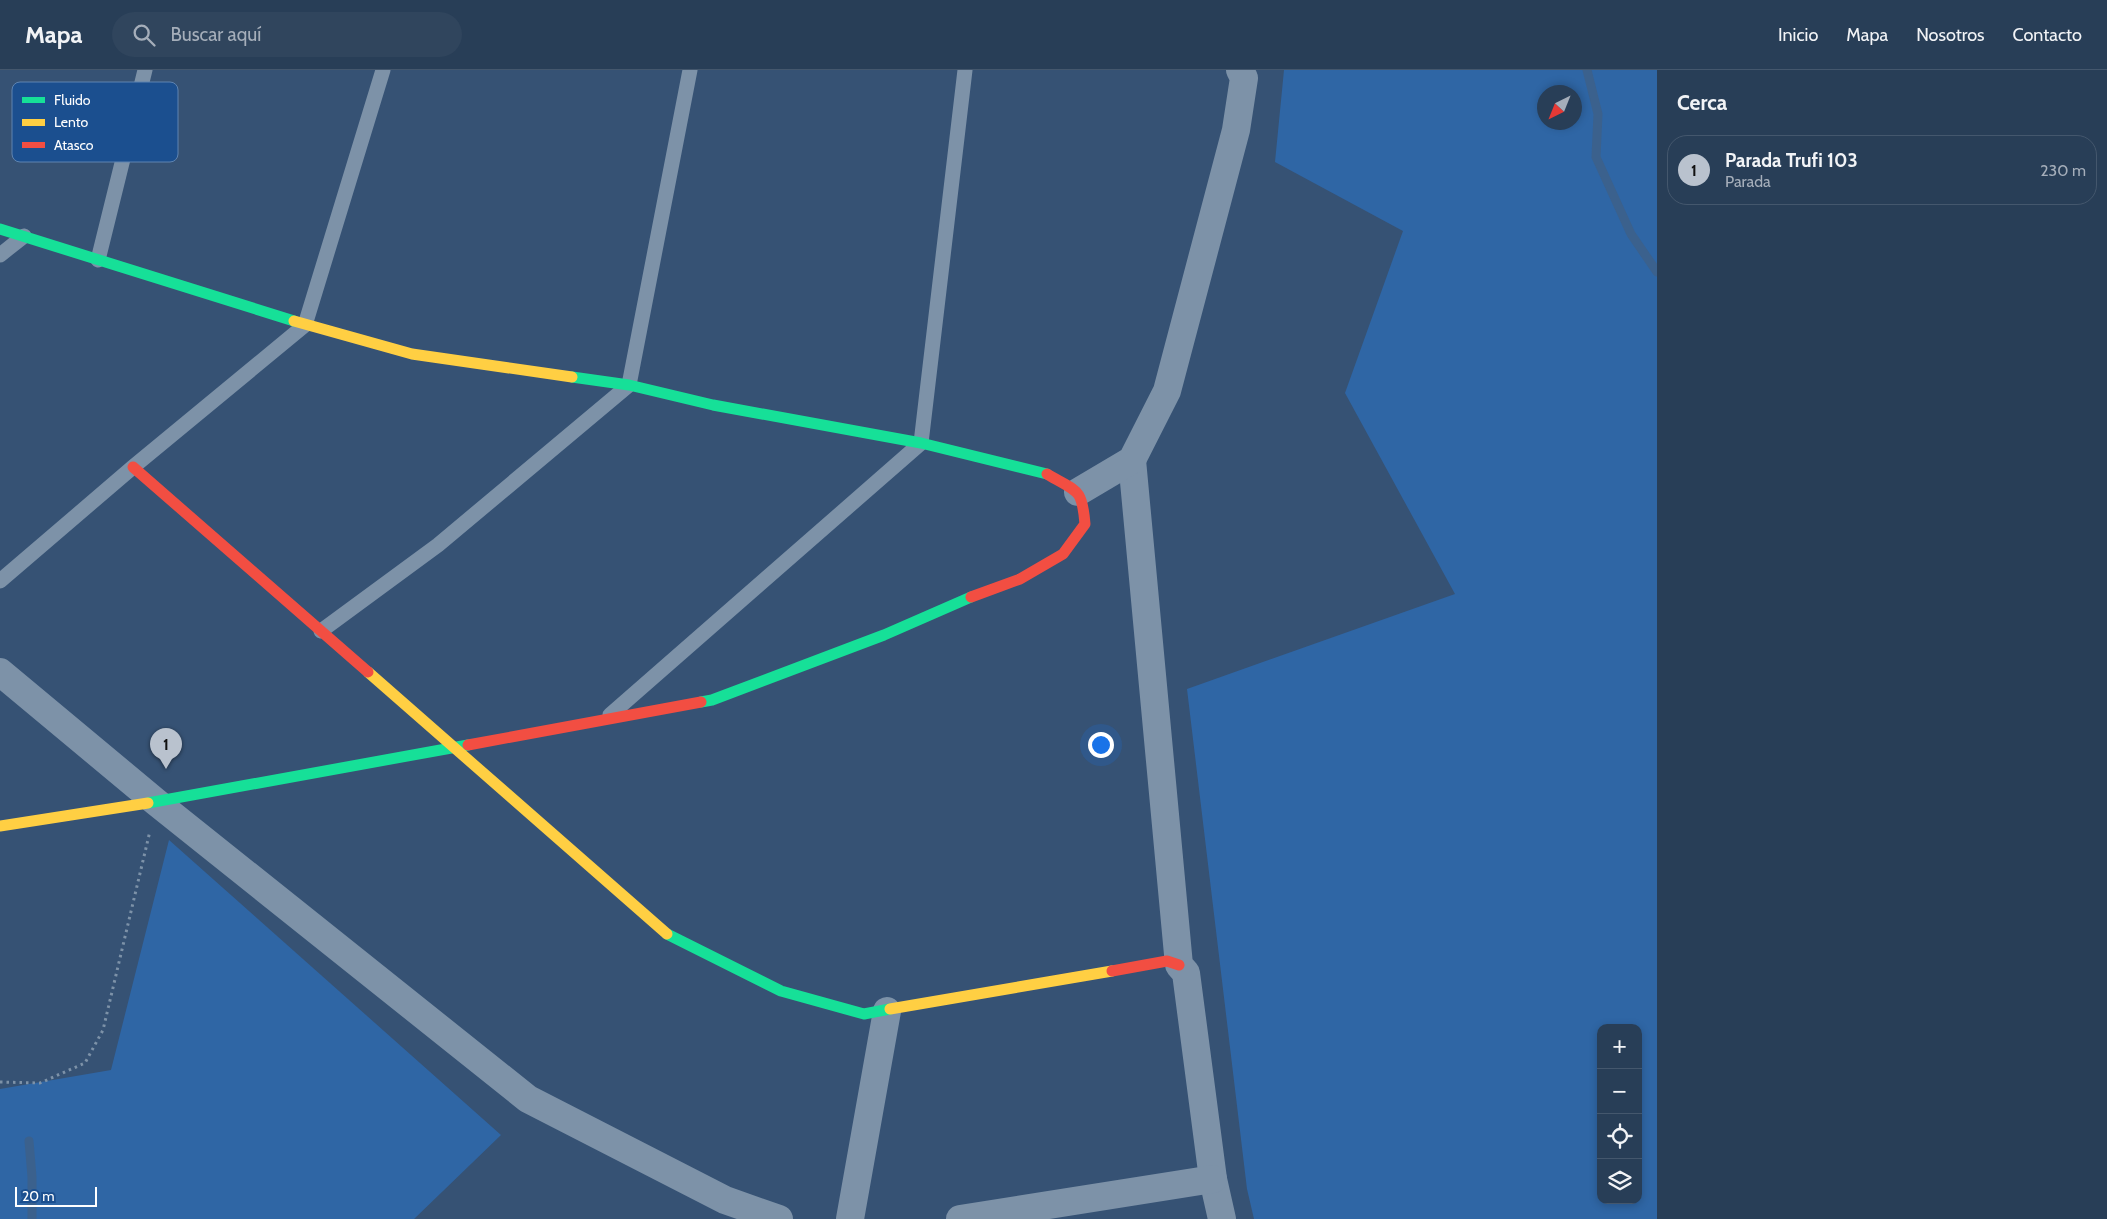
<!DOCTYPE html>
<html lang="es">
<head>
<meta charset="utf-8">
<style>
	body { margin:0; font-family:Cabin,sans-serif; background:#30455d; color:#f1f3f6 }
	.controls { position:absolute; right:15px; bottom:15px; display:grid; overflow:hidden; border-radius:10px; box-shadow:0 2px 8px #0003 }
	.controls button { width:45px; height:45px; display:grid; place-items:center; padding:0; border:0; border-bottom:1px solid #44576d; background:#283e57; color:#f1f3f6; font:25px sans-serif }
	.compass { position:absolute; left:1537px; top:15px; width:45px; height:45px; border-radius:50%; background:#283e57; box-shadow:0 2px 8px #0003; rotate:223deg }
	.scale { position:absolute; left:15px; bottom:12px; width:82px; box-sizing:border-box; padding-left:5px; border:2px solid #fff; border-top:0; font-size:14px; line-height:18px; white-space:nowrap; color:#fff; -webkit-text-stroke:4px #1b4f8f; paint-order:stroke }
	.you { position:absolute; left:1100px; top:674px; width:18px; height:18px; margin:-12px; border:4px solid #fff; border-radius:50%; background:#1a73e8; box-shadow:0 0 0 8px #1a73e833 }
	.badge { display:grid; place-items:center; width:32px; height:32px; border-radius:50%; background:#b9c2ce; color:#111; font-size:16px; font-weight:700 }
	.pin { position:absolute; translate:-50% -41px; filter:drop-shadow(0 1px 2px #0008) }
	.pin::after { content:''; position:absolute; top:26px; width:18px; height:15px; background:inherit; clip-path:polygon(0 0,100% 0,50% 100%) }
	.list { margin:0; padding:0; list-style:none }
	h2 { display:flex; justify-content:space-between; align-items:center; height:65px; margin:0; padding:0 20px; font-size:21px }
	h2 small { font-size:16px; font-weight:400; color:#a5aeba }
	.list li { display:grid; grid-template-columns:32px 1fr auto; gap:15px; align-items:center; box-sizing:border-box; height:70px; margin:0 10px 10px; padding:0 10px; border:1px solid #44576d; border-radius:20px }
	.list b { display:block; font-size:19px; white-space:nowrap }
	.list p { margin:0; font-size:16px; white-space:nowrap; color:#a5aeba }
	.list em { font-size:16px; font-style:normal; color:#a5aeba }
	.icon { flex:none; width:28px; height:28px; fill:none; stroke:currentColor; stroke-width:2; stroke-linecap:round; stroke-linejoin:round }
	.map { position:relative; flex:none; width:1657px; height:1149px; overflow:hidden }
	header { display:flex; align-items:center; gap:30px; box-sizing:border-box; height:70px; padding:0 25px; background:#283e57; border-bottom:1px solid #44576d }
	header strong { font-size:24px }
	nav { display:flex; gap:28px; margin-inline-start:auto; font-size:18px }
	.search { width:350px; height:45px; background:#30455d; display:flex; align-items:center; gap:12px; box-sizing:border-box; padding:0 18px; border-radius:28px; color:#a5aeba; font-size:19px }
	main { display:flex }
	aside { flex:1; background:#283e57 }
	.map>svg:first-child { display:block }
	.green { fill:#2f66a5; fill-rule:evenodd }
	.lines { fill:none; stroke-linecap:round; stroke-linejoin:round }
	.stream { stroke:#3b618d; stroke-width:9 }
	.path { stroke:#7d92a8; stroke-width:3; stroke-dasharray:2.5 4; stroke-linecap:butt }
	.lane { stroke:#7d92a8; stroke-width:15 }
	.street { stroke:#7d92a8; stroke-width:28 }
	.fast { stroke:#16e098; stroke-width:11 }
	.slow { stroke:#ffcf43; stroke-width:11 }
	.jam { stroke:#f24e42; stroke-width:11 }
	.key { fill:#1b4f8f; stroke:#5f84b1; stroke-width:1 }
	.key-label { font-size:14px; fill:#fff }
</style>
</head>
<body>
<header>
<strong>Mapa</strong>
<div class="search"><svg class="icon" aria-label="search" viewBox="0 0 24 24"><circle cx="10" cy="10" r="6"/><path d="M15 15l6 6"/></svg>Buscar aquí</div>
<nav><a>Inicio</a><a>Mapa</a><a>Nosotros</a><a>Contacto</a></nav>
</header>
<main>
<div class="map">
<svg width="1657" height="1149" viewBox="0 0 1657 1149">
	<rect width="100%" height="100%" fill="#365274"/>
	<g class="green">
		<path d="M1284,0H1657V1149H1254L1247,1119L1187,619L1455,524L1345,323L1403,161L1275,92ZM1544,22H1574V52H1544ZM1601,958H1638V1130H1601Z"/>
		<polygon points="169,770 501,1065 414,1149 0,1149 0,1019 111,1000"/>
	</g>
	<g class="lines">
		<g class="stream">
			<polyline points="1587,0 1598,44 1596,87 1631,164 1657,202"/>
			<polyline points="29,1071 32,1107 32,1149"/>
		</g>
		<polyline class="path" points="0,1012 40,1013 85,993 103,960 150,761"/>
		<g class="lane">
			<polyline points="0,185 24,166"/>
			<polyline points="98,190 145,0"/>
			<polyline points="0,511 133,397 305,255 383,0"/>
			<polyline points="321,561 438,475 629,315 690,0"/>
			<polyline points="610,645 921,373 965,0"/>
		</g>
		<g class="street">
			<polyline points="1132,390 1179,895 1186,903 1213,1109 1222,1149"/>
			<polyline points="1078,422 1132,390 1167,321 1236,60 1244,8 1240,0"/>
			<polyline points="0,602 156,732 528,1029 725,1130 779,1149"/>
			<polyline points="850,1149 887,941"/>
			<polyline points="960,1149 1213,1109"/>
		</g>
		<g class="fast">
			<polyline points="0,159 294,251"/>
			<polyline points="572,307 629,315 713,335 921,373 1047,404"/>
			<polyline points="701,632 712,630 884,565 971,527"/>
			<polyline points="148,733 468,675"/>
			<polyline points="667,864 781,921 864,944 890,939"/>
		</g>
		<g class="slow">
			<polyline points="294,251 412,284 572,307"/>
			<polyline points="368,602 667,864"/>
			<polyline points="0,756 148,733"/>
			<polyline points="890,939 1112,901"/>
		</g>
		<g class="jam">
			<polyline points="133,397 368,602"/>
			<path d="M971,527L1020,509L1063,484L1085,454C1082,417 1077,422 1047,404"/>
			<polyline points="468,675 701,632"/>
			<polyline points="1112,901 1167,891 1179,895"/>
		</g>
	</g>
	<rect x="12" y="12" width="166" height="80" rx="8" class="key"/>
	<rect x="22" y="27" width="23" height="6" fill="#16e098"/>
	<rect x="22" y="49" width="23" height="7" fill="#ffcf43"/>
	<rect x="22" y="72" width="23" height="6" fill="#f24e42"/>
	<g class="key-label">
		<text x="54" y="35">Fluido</text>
		<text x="54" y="57">Lento</text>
		<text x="54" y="80">Atasco</text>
	</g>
</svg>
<div class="controls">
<button>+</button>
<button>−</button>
<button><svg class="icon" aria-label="locate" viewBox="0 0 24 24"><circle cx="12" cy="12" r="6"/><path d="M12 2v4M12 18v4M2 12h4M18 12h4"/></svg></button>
<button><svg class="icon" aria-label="layers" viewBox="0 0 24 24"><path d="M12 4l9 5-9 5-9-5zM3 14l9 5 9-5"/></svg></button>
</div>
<svg class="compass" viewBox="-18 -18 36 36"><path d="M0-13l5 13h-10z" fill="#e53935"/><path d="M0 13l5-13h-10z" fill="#a5aeba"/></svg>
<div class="scale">20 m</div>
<div class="you"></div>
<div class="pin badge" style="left:166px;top:699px">1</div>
</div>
<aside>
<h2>Cerca<small></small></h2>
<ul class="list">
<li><span class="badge">1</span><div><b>Parada Trufi 103</b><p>Parada</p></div><em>230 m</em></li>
</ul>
</aside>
</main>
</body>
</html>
